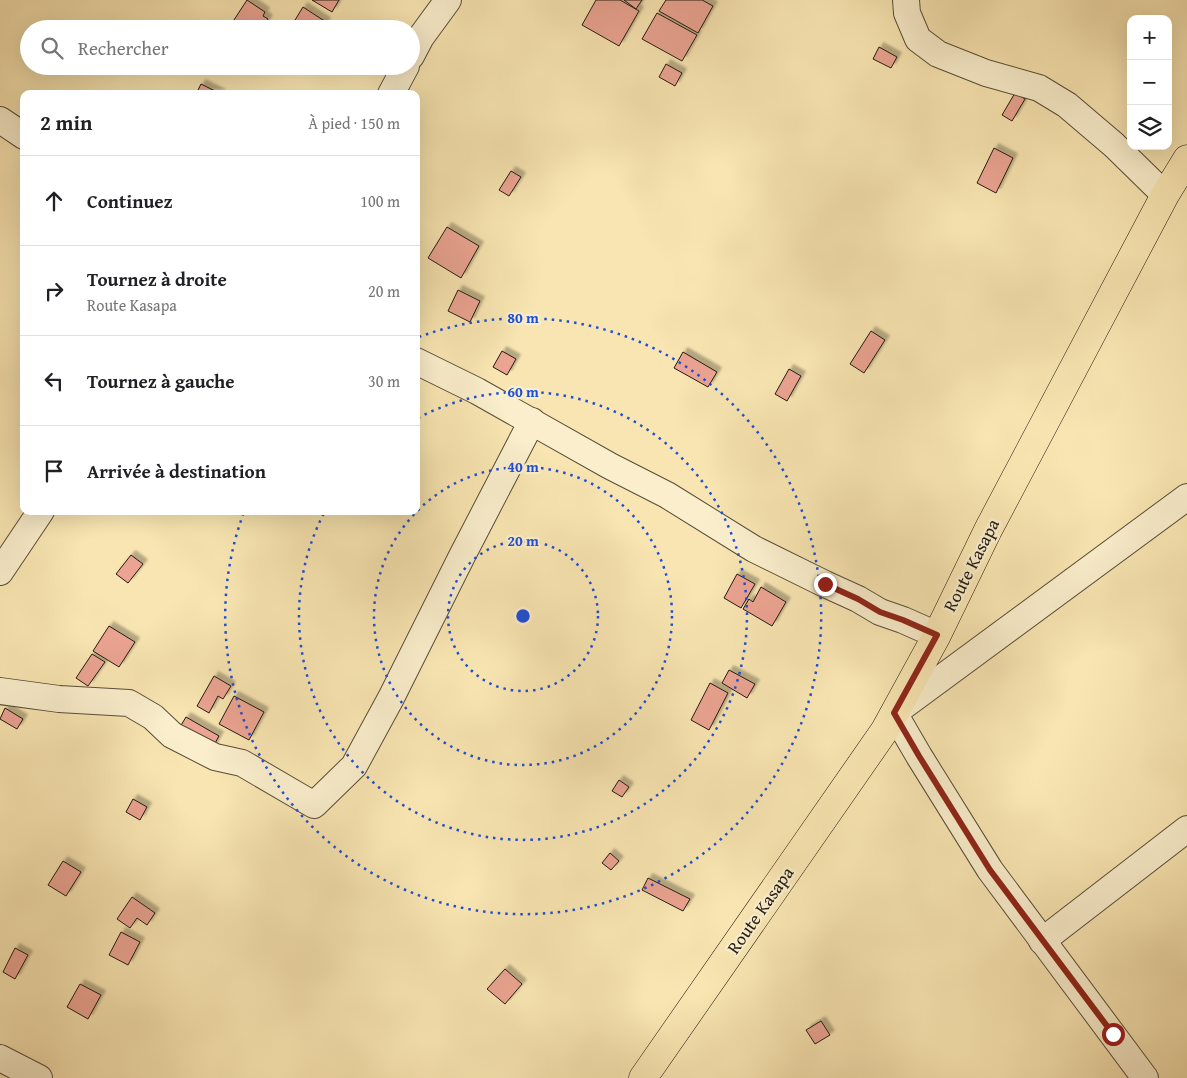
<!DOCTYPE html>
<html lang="fr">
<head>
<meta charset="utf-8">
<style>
	body { margin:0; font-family:"Gentium Book Plus",serif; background:#f2f2f2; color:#202124 }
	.controls { position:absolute; right:15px; top:15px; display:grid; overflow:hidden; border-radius:10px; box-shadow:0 5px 20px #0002 }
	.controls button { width:45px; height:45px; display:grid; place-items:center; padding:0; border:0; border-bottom:1px solid #e0e0e0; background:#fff; color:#202124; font:25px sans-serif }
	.stop { position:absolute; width:15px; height:15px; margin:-11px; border:4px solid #8f2418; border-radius:50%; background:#fff }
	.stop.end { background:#8f2418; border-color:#fff; box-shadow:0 1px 5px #0008 }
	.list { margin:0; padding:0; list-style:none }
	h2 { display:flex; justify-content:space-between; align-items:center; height:65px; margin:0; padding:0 20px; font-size:21px }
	h2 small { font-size:16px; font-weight:400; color:#757577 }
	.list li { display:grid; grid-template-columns:32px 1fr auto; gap:15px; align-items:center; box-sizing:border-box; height:90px; padding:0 20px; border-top:1px solid #e0e0e0 }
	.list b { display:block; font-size:19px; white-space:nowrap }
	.list p { margin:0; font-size:16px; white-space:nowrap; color:#757577 }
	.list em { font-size:16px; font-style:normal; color:#757577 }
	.icon { flex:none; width:28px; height:28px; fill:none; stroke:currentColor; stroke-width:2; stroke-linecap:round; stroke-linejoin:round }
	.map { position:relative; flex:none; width:1187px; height:1078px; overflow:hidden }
	.search { position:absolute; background:#fff; box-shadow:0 5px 20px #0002; left:20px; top:20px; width:400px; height:55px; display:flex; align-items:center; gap:12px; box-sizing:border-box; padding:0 18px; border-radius:28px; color:#757577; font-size:19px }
	.panel { position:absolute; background:#fff; box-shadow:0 5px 20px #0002; left:20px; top:90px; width:400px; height:425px; border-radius:10px }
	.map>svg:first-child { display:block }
	.building { fill:#eba492; stroke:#231a10; filter:url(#shadow) }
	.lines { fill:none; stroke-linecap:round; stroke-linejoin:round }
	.minor-casing { stroke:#584d38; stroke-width:28 }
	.major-casing { stroke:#231a10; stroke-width:29 }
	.minor { stroke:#faeecc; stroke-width:26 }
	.major { stroke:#f8e5b1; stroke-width:28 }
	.route { stroke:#8f2418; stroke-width:6 }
	.ring { fill:none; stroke:#1d4ed8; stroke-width:2.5; stroke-dasharray:2.5 5 }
	.labels { text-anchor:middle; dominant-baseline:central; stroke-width:4.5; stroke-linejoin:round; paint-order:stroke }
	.street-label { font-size:18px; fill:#231a10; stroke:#faeecc }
	.centre { fill:#1d4ed8; stroke:#faeecc; stroke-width:2.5 }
	.ring-label { font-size:15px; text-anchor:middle; font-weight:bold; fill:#1d4ed8; stroke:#faeecc; stroke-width:4.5; stroke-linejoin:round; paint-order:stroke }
</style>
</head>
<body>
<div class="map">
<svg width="1187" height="1078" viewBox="0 0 1187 1078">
	<defs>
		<filter id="shadow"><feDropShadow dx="4.5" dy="-4.5" stdDeviation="1" flood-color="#0004"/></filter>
	</defs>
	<rect width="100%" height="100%" fill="#f8e5b1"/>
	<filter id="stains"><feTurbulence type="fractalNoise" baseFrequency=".004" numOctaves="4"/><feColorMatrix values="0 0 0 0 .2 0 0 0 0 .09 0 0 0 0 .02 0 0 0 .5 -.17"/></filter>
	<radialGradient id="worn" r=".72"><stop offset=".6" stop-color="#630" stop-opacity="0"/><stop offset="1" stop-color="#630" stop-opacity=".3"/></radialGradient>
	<g class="building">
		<polygon points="247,0 265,12 263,16 268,19 262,29 234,29 230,26"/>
		<polygon points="312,0 339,0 332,12"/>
		<polygon points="596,0 620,0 639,11 619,46 582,25"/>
		<polygon points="624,0 642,0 636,9"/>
		<polygon points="666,0 702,0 713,6 698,33 659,11"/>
		<polygon points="303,7 326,22 322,29 310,29 295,20"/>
		<polygon points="657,13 697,35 682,61 642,39"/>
		<polygon points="879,47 897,57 891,68 873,59"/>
		<polygon points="666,64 682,73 675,86 659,77"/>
		<polygon points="201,84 221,94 196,94"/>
		<polygon points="1015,93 1025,99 1012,121 1002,115"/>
		<polygon points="994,148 1013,158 996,193 977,183"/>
		<polygon points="511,171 521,177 509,196 499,190"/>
		<polygon points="447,227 479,246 461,278 428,258"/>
		<polygon points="458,290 480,301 470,322 448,311"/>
		<polygon points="871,331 885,340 864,373 850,364"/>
		<polygon points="502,351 516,359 507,375 493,367"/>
		<polygon points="683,352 717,372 708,387 674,368"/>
		<polygon points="789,369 801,376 787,401 775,394"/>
		<polygon points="131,555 143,564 128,583 116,574"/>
		<polygon points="737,574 755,584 741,608 724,598"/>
		<polygon points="761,587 786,602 772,626 743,609 749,599 753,602"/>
		<polygon points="109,626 135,642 119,667 93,651"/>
		<polygon points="92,654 105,662 88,686 76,678"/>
		<polygon points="729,670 755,684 747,698 722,683"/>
		<polygon points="214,676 231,686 223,699 218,696 209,713 197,706"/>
		<polygon points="710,683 728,693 709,730 691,720"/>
		<polygon points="234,696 264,712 249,740 219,724"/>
		<polygon points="5,708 23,719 17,729 0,719"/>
		<polygon points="186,717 219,736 210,752 177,732"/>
		<polygon points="619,780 629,787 622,797 612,791"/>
		<polygon points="133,799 147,807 140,820 126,812"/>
		<polygon points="610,853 619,861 611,870 602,863"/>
		<polygon points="63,861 81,872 66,896 48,885"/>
		<polygon points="648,878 690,899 683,911 642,890"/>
		<polygon points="132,897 155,913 147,925 137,918 130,928 117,919"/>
		<polygon points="121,932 140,942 128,965 109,955"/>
		<polygon points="15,948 28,955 15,979 3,972"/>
		<polygon points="505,969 522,984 505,1004 487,989"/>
		<polygon points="80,984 101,995 88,1019 67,1007"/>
		<polygon points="821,1021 830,1035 815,1044 806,1030"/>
	</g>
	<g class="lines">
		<defs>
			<g id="minor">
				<polyline points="906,0 907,13 918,39 938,54 986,73 1039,88 1067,105 1114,145 1165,195"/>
				<polyline points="411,56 421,37 448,0"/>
				<polyline points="391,94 406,66"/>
				<polyline points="0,120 24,136"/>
				<polyline points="416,361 477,391 610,466 667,495 754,549 825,584 858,599 880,612 903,620 937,635"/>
				<polyline points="0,572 41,511"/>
				<polyline points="0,691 59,699 129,703 153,717 172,735 215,757 242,763 314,805 354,766 391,698 462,556 532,421"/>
				<polyline points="1042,941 1187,829"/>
				<polyline points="0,1058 39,1078"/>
				<polyline points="1145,1078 990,870 919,756 894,713 1187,497"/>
			</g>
			<polyline id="major" points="643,1078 885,730 937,635 988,530 1165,195 1187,159"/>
		</defs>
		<use href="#minor" class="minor-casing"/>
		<use href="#major" class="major-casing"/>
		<use href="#minor" class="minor"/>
		<use href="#major" class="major"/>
	</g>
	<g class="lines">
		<polyline class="route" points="825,584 858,599 880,612 903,620 937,635 894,713 919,756 990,870 1113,1034"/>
	</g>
	<g class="ring">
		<circle cx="523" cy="616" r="75"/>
		<circle cx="523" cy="616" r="149"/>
		<path d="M418 418A224 224 0 1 1 324 513"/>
		<path d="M419 337A298 298 0 1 1 244 512"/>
	</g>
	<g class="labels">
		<g class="street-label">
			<text transform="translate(971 565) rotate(-63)">Route Kasapa</text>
			<text transform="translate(760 910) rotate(-55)">Route Kasapa</text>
		</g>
	</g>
	<circle cx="523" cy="616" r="8" class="centre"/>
	<g class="ring-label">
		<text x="523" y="323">80 m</text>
		<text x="523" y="397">60 m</text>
		<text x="523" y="472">40 m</text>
		<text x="523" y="546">20 m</text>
	</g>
	<rect width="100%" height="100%" filter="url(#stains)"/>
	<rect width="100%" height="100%" fill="url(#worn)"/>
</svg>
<div class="controls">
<button>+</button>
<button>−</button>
<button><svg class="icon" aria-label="layers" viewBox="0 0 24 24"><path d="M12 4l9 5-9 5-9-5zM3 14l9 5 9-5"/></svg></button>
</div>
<div class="stop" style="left:1113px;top:1034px"></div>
<div class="stop end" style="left:825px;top:584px"></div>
<div class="search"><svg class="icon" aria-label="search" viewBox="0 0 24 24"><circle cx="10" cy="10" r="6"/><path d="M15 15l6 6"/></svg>Rechercher</div>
<section class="panel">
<h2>2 min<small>À pied · 150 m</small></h2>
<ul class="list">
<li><svg class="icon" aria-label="ahead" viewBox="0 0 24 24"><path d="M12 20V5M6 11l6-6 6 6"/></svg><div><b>Continuez</b></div><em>100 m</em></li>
<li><svg class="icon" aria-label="right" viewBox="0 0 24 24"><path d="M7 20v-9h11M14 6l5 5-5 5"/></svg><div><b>Tournez à droite</b><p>Route Kasapa</p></div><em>20 m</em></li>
<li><svg class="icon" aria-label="left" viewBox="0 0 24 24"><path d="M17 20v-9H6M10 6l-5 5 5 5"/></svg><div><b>Tournez à gauche</b></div><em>30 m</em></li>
<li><svg class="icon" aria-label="arrive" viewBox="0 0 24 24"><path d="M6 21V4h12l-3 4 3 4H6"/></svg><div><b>Arrivée à destination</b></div></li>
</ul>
</section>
</div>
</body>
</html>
